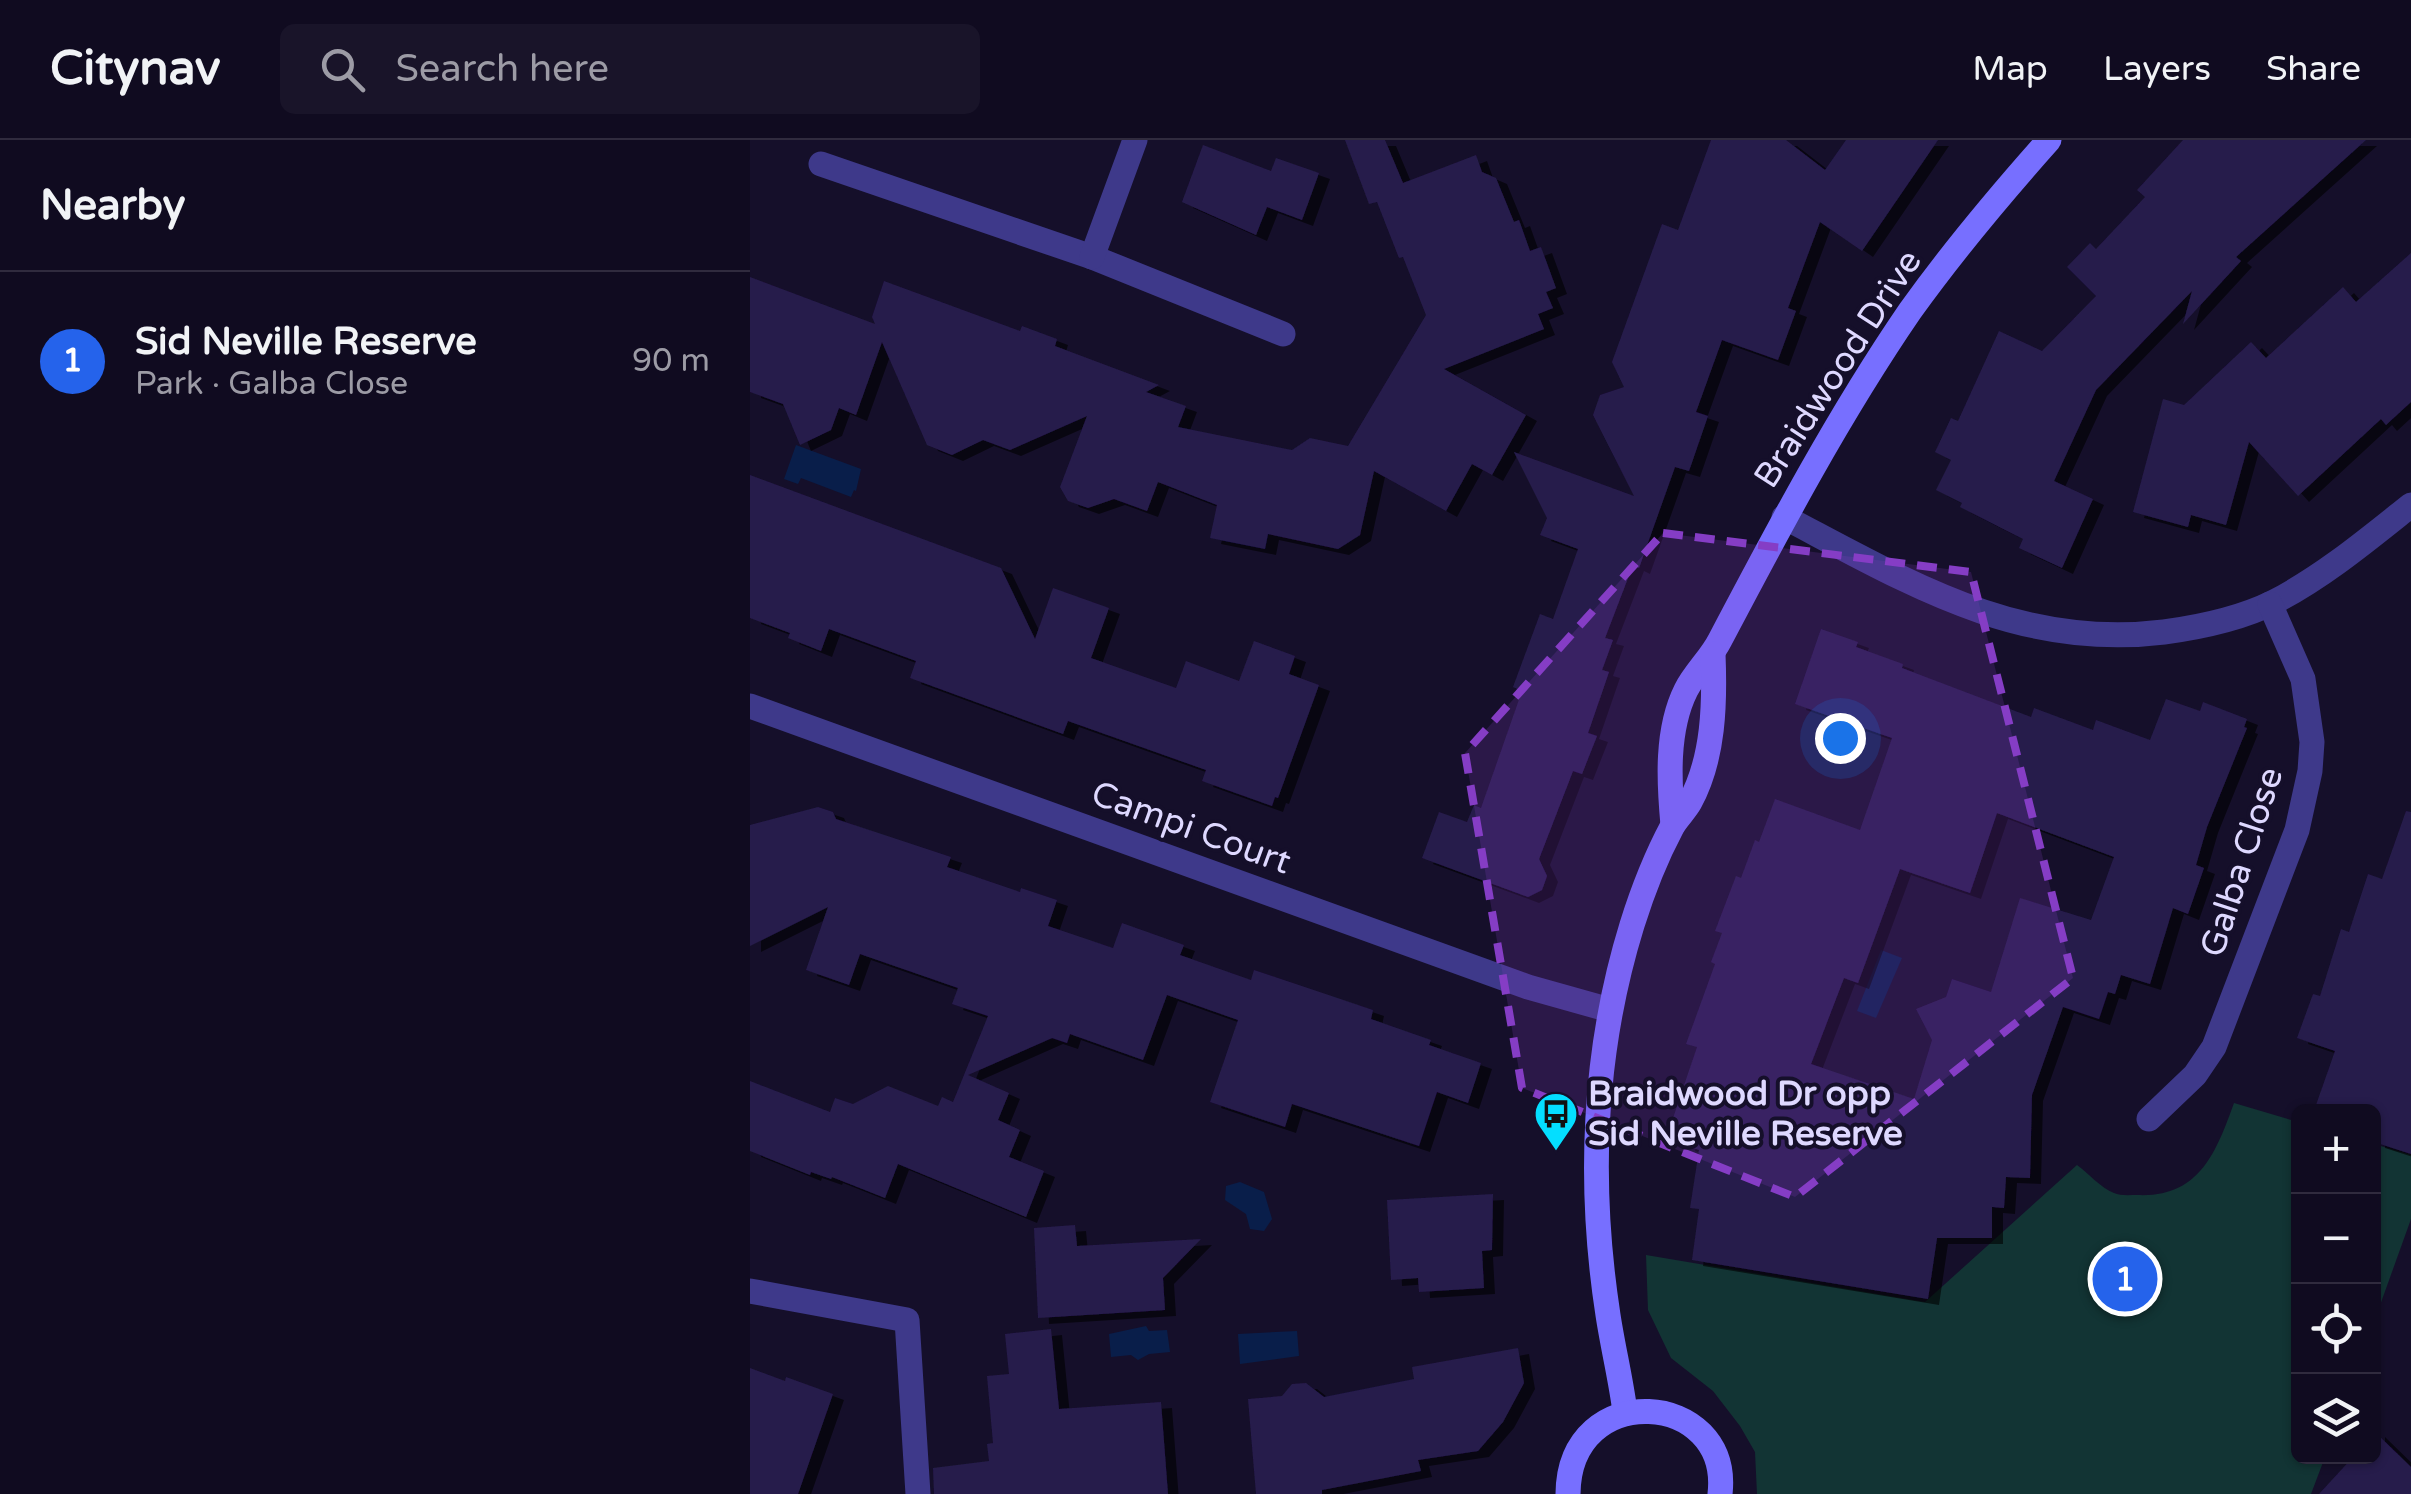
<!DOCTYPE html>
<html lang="en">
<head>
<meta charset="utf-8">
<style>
	body { margin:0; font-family:"Varela Round",sans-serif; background:#191429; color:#f1f3f6 }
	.controls { position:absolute; right:30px; bottom:30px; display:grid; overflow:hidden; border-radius:15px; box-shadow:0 2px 8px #0004 }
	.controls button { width:90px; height:90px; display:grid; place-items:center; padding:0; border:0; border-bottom:2px solid #302b3e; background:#100b20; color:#f1f3f6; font:50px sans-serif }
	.you { position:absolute; left:1090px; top:598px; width:35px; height:35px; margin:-25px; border:8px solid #fff; border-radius:50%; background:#1a73e8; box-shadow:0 0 0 15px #1a73e833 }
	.badge { display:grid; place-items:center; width:65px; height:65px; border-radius:50%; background:#2563eb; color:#fff; font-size:32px; font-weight:700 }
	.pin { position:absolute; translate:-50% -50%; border:5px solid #fff; box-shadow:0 2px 10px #0006 }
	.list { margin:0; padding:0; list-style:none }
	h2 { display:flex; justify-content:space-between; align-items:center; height:130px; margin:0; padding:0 40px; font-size:42px }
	h2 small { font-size:32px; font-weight:400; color:#9c9ba5 }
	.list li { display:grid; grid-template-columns:65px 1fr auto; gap:30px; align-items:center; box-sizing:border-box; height:180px; padding:0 40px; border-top:2px solid #302b3e }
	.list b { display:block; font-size:38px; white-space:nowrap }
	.list p { margin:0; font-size:32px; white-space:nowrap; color:#9c9ba5 }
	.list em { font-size:32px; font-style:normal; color:#9c9ba5 }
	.icon { flex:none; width:55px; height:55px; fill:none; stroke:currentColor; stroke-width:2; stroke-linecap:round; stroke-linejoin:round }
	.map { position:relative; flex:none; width:1661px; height:1354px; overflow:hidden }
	header { display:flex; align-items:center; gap:60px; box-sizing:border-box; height:140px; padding:0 50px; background:#100b20; border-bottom:2px solid #302b3e }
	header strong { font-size:48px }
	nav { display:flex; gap:55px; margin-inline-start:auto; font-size:35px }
	.search { width:700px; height:90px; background:#191429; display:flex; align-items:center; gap:25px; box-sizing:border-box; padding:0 35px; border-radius:15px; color:#9c9ba5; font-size:38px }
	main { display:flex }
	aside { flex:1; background:#100b20 }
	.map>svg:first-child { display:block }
	.green { fill:#123434 }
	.water { fill:#091e4a }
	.building { fill:#261b4b; fill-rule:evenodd; filter:url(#shadow) }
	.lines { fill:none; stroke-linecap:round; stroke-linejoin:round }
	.street { stroke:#3e398a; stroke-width:25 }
	.secondary { stroke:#776fff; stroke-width:25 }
	.marked { fill:#853dc5; fill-opacity:0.2; stroke:#853dc5; stroke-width:8; stroke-dasharray:20 12; stroke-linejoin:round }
	.labels { text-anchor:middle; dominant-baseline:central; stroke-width:8; stroke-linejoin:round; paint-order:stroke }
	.street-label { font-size:35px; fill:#ded8ff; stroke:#150f2a }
	.poi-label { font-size:35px; font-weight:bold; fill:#ded8ff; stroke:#150f2a; text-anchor:start }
</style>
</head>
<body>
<header>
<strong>Citynav</strong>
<div class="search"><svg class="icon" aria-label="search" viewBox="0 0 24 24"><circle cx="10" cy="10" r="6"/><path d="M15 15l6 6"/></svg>Search here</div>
<nav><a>Map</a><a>Layers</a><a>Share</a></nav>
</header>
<main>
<aside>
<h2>Nearby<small></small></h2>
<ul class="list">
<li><span class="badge">1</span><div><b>Sid Neville Reserve</b><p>Park · Galba Close</p></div><em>90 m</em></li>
</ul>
</aside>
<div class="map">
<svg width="1661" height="1354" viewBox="0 0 1661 1354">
	<defs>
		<filter id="shadow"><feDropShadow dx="11" dy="6" stdDeviation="0" flood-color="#0009"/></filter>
	</defs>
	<rect width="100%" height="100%" fill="#150f2a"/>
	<g class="green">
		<path d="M1484,963L1548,982V1316L1575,1317L1561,1354H1007L1005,1312L990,1286L963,1251L921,1218L898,1170L896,1115L1175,1162L1327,1025C1338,1033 1351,1048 1364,1053C1370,1056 1380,1055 1387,1055C1449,1058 1466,1013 1484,963Z"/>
		<polygon points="1624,1004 1661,1015 1661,1079 1624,1182"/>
	</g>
	<g class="water">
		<polygon points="46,305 111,329 106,351 104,350 101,357 51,338 48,344 34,339"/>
		<polygon points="1131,810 1152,818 1126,878 1107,871"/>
		<polygon points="490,1042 514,1052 522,1079 514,1091 500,1089 496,1074 475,1060 476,1046"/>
		<polygon points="396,1186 399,1191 417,1190 420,1212 399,1214 388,1220 381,1215 361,1217 359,1194"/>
		<polygon points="547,1191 549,1216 490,1224 488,1194"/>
	</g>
	<g class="building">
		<polygon points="595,0 635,0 653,43 726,15 732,32 746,38 764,82 769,80 780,111 791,107 806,148 796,152 803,168 788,174 794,189 694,229 776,275 742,335 722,324 696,371 624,331 610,395 588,409 518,394 515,409 460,398 467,365 408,342 397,371 364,359 338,368 318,361 310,347 337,276 260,310 233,300 202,315 177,305 132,202 106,275 89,268 81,290 50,305 33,264 0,252 0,137 125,184 122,177 134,141 270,191 272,186 307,199 305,206 409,245 396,252 436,266 428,287 542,310 560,298 598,306 676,175 653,117 649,118 627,62 619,64"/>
		<polygon points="961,0 1036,0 1075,30 1096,0 1188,0 1112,111 1070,82 1038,168 1046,171 1028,220 972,200 946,272 958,276 939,331 925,327 889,428 883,425 855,498 863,500 852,530 859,532 838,593 847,596 832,634 823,631 789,719 797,736 792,750 778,757 672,718 689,672 717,682 724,665 731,668 772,551 763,547 790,474 803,479 828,409 790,395 797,378 764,312 884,356 843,275 850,255 874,247 862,222 912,84 928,90"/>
		<polygon points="1433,0 1616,0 1486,117 1491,121 1433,184 1442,151 1346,250 1304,341 1343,359 1312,428 1269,408 1273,399 1210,367 1212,363 1186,350 1201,320 1185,312 1201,278 1208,281 1249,191 1292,211 1346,156 1317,127 1340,103 1346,109 1395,57 1387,50"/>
		<polygon points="453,5 521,31 526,18 569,33 552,80 517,67 506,95 432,62"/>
		<polygon points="1661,113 1661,262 1636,285 1631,279 1548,356 1499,302 1476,385 1441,375 1438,387 1383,372 1413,259 1434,265 1501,202 1516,218 1593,147 1606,162"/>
		<polygon points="0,335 251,428 285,499 303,448 359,468 341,518 426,548 436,521 489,541 504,501 545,516 539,534 569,545 528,658 525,657 522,666 452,641 456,630 318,581 313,594 160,538 166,521 79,489 71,511 38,498 40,493 0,478"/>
		<path d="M1071,489L1108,502L1106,507L1153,524L1152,528L1281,577L1284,568L1343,590L1346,580L1400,600L1416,559L1450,571L1453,562L1497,579L1494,587L1497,588L1457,687L1446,725L1454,728L1438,774L1423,768L1400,844L1371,835L1365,854L1358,852L1349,879L1313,867L1282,955L1280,1038L1256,1037L1254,1068L1242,1067V1098H1187L1178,1159L942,1120L949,1069L940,1068L949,1010L934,1005L938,994L920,987L947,907L936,904L965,824L961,822L972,793L965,791L986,736L991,738L1005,700L1009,702L1025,659L1110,690L1142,598L1045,564ZM1247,673L1364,717L1341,780L1270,758L1241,852L1202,839L1196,857L1166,869L1182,900L1164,959L1061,924L1094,838L1108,843L1150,729L1220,753Z"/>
		<polygon points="68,667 83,672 86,679 201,717 197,727 270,752 271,748 307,760 298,786 363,808 372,783 434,805 430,815 501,840 504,830 623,870 621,879 681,900 679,905 731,923 718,963 687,952 669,1006 542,964 535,987 460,962 488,880 417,855 393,920 320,894 317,903 302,898 218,935 259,953 248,980 270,990 259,1017 294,1031 276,1077 148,1024 135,1058 82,1037 81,1039 61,1032 60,1035 0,1011 0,941 80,972 85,958 103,964 138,946 188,966 192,957 203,962 238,876 202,864 208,848 110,814 99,845 56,830 78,767 0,806 0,685"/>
		<polygon points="1656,671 1661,672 1661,1014 1624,1002 1624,972 1585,972 1566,965 1585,911 1547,898 1563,854 1570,856 1591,789 1599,792 1618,734 1632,739"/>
		<polygon points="743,1054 742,1110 732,1111 734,1148 669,1152 668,1138 641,1140 637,1060"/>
		<polygon points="325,1085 327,1106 451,1099 413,1138 415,1170 288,1178 284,1088"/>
		<polygon points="301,1189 309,1269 411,1262 418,1354 184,1354 183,1328 239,1321 237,1304 243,1303 237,1236 259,1234 255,1194"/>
		<polygon points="768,1208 774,1243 753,1282 728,1311 668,1320 671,1331 572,1350 572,1354 506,1354 498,1259 532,1256 542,1244 556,1243 574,1257 664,1239 662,1227"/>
		<polygon points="0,1228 35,1241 36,1237 83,1254 48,1354 0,1354"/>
		<polygon points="1624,1291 1661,1327 1661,1354 1569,1354 1604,1316 1624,1316"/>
	</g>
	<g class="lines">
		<g class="street">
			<polyline points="71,24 342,117 533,194"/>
			<polyline points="342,117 385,0"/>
			<path d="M1034,377C1158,442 1268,510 1414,492C1451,487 1490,479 1524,462C1574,436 1617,400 1661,365"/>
			<polyline points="0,566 778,847 860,870"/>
			<polyline points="1399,979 1445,935 1464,907 1547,690 1560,631 1562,602 1553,539 1520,464"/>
			<polyline points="0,1151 157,1180 168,1354"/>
		</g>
		<g class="secondary">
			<path d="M923,685C919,642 916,590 936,550C945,532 961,518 970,500C1029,388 1088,276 1160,171C1203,111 1250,55 1299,0"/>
			<path d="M875,1272C871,1240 863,1208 858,1175C838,1045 843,911 882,785C892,753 906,717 922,687C927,678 935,671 940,662C964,618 965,563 963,514"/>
			<path d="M818,1354C819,1238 982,1250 970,1354"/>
		</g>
	</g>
	<path class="marked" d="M913,393L1221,432L1323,838L1045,1057L772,948L715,613Z"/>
	<defs>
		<symbol id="bus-pin" viewBox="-11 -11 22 30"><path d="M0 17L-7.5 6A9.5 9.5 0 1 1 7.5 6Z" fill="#04deff" stroke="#150f2a"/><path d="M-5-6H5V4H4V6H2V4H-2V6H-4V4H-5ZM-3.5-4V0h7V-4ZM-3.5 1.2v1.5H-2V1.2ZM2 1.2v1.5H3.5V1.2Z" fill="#111"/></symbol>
	</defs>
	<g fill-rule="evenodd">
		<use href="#bus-pin" x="781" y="949" width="50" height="68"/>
	</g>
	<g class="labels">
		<g class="street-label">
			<text transform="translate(1088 229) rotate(-57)">Braidwood Drive</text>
			<text transform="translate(441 688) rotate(20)">Campi Court</text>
			<text transform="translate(1492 722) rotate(-72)">Galba Close</text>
		</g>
		<g class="poi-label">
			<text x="838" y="954">Braidwood Dr opp<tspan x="838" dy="40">Sid Neville Reserve</tspan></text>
		</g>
	</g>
</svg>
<div class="controls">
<button>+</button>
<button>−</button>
<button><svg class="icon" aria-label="locate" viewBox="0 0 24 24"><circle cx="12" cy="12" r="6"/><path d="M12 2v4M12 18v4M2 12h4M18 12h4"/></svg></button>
<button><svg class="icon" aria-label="layers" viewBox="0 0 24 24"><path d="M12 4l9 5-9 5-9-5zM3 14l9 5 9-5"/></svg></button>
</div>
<div class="you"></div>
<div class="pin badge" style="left:1375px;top:1139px">1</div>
</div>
</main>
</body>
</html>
